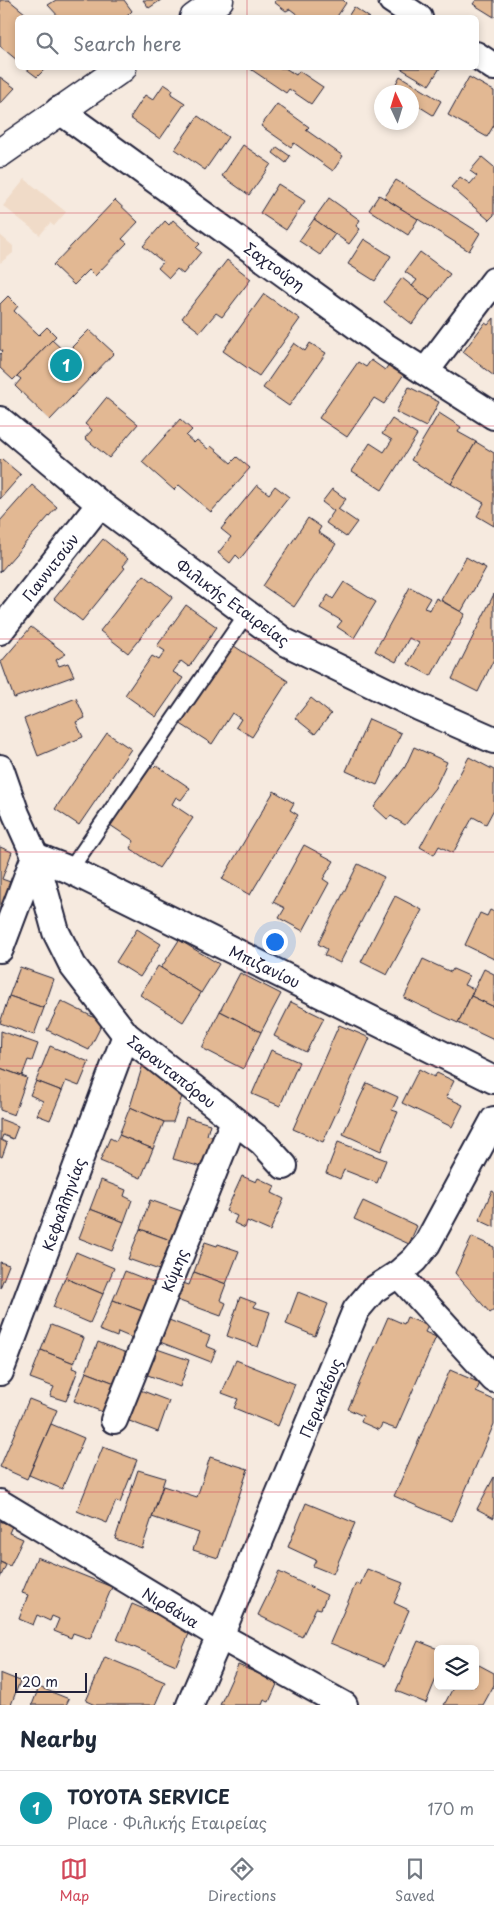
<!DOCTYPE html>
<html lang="en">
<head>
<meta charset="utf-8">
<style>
	body { margin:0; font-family:"Playpen Sans",sans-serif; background:#f6f6f7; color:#1f2937 }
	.controls { position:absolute; right:15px; bottom:15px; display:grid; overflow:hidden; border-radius:8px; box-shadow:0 2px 8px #0003 }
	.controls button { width:45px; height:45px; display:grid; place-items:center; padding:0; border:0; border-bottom:1px solid #e0e1e3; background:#fff; color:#1f2937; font:25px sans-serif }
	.compass { position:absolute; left:374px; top:85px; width:45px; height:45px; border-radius:50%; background:#fff; box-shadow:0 2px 8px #0003; rotate:356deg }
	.scale { position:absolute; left:15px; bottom:12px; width:72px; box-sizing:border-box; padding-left:5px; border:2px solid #22223b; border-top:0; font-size:14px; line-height:18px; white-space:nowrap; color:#22223b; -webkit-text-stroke:4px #fff; paint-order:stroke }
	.you { position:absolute; left:274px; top:941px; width:18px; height:18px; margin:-12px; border:4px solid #fff; border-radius:50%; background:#1a73e8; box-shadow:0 0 0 8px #1a73e833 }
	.badge { display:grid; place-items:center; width:32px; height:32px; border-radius:50%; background:#d1495b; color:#fff; font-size:16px; font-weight:700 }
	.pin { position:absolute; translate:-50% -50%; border:2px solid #fff; box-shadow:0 1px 5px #0006 }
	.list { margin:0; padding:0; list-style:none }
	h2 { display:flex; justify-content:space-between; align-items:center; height:65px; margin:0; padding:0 20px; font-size:21px }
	h2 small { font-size:16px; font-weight:400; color:#747a83 }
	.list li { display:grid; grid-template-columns:32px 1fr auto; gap:15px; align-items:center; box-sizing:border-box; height:75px; padding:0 20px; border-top:1px solid #e0e1e3 }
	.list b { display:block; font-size:19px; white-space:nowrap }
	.list p { margin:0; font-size:16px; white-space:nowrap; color:#747a83 }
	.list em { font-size:16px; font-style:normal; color:#747a83 }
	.icon { flex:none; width:28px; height:28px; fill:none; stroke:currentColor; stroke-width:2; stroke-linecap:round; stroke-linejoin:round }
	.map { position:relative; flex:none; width:494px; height:1705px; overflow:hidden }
	.search { position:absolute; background:#fff; box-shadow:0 2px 8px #0003; left:15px; right:15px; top:15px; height:55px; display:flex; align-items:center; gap:12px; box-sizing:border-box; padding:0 18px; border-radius:8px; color:#747a83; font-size:19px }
	.sheet { height:140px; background:#fff }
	nav { display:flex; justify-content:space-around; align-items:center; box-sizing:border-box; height:70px; border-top:1px solid #e0e1e3; background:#fff; font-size:14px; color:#747a83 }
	nav a { display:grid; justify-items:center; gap:2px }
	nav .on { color:#d1495b }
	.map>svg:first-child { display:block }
	.built { fill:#f0dbc8 }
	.building { fill:#e2b893; stroke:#22223b }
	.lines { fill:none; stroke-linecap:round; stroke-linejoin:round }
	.service-casing { stroke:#22223b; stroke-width:18 }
	.minor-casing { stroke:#22223b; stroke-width:30 }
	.secondary-casing { stroke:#22223b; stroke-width:31 }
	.service { stroke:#fff; stroke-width:14 }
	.minor { stroke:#fff; stroke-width:26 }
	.secondary { stroke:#fff; stroke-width:28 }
	.grid { fill:none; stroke:#d1495b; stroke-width:1; stroke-opacity:0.55 }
	.labels { text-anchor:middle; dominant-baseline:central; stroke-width:4; stroke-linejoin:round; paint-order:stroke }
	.street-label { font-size:15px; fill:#22223b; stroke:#fff }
</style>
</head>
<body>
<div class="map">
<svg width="494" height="1705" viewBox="0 0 494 1705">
	<rect width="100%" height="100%" fill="#f6eadf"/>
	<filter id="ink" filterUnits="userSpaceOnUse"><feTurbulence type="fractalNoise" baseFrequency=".02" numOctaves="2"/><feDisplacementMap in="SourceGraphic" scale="10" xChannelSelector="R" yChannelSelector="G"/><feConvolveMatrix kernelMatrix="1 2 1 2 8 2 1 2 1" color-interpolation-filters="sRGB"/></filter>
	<g filter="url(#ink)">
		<g class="built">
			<polygon points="25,179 66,212 54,226 50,223 40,235 3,206"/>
			<polygon points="0,235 13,246 13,253 0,263"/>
		</g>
		<g class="building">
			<polygon points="0,0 9,0 31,18 18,18 18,61 0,46"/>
			<polygon points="56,0 124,0 132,11 125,18 60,18 48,5"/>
			<polygon points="143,0 161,0 149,8"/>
			<polygon points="277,0 343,0 346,3 336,18 302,18 290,9 286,11 274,2"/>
			<polygon points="476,0 494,0 494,17 473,4"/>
			<polygon points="354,7 370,18 347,18"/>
			<polygon points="25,68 46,68 37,77"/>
			<polygon points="249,68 285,68 296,75 299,71 323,87 311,104 289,89 286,93"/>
			<polygon points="400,68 440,68 429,85"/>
			<polygon points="400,76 441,101 433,115 412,102 412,92 395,92 392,91"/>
			<polygon points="0,77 15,88 0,104"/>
			<polygon points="469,77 494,91 494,125 487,137 448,115"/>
			<polygon points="164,84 173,90 171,94 185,103 160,139 130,118 145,95 153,100"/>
			<polygon points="277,104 309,127 306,130 343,156 333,171 294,143 291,147 261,126"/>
			<polygon points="198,116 228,137 205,170 175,149"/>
			<polygon points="243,145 271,164 249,195 222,176"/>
			<polygon points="277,147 290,156 286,163 273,153"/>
			<polygon points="482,157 494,167 494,215 489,220 451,187 460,177 470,184 477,176 470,171"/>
			<polygon points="396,180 480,233 469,251 384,198"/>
			<polygon points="278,184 305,201 286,230 260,213"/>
			<polygon points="379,195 418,219 408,235 369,210"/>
			<polygon points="329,198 360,220 356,226 360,229 349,244 314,219"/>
			<polygon points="115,200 138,222 122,239 127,243 95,276 89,270 74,285 53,265"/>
			<polygon points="314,219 335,234 320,255 299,241"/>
			<polygon points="173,220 200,244 196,248 201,252 183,274 177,269 169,278 158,268 163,262 143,246 165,221 169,225"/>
			<polygon points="364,239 391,256 375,281 348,264"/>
			<polygon points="420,252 450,274 430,300 412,286 417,280 405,272"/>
			<polygon points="227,260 251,279 222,317 216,313 200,332 182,318"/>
			<polygon points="402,278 430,300 412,324 384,302"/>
			<polygon points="264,294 300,319 259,376 223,351"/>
			<polygon points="8,296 18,306 14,311 39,335 47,327 56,336 13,380 0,368 0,354 2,352 0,349 0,304"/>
			<polygon points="494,318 494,376 463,352 485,323 488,325"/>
			<polygon points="89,330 114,353 50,420 15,386 21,379 17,376 52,340 66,353"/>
			<polygon points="294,343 305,351 310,343 326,353 289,406 263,388"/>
			<polygon points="371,360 385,370 391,361 406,371 384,404 374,398 347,437 319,418 358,362 366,367"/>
			<polygon points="409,387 439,402 426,427 396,412"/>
			<polygon points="106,398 138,424 109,458 85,438 92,430 85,424"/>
			<polygon points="439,413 461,427 458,432 476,442 451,484 411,460"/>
			<polygon points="180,419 192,430 186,436 194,443 197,440 208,449 211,446 231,463 237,457 250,468 211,512 179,485 174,490 142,462"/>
			<polygon points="392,419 417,435 382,490 352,471 370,443 384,452 392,440 382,434"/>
			<polygon points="476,442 494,453 494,526 477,516 484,503 451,484"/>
			<polygon points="2,459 21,475 0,499 0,461"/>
			<polygon points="32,485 57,507 0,572 0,521"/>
			<polygon points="257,485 269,494 275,486 289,497 240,559 236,555 230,563 218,553 231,537 221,529"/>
			<polygon points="332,489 346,499 338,509 357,522 346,537 326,523 334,511 322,502"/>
			<polygon points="308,518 321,527 318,532 336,544 294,607 263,586"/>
			<polygon points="103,539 128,559 122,566 125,568 82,621 54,599"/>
			<polygon points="466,557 486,568 461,612 441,600"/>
			<polygon points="144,575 173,597 128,653 100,631"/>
			<polygon points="344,582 376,602 354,638 337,627 342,621 320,608 328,595 333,599"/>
			<polygon points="410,587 430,598 424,608 430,610 436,598 465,614 431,676 408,664 419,643 409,638 396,662 375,651"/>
			<polygon points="494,594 494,659 478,692 452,679"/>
			<polygon points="186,605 217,627 189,667 181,661 173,672 183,678 156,717 125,695 152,656 159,660 165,651 157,646"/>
			<polygon points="31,627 66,654 56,660 59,666 68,663 74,676 14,698 1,662"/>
			<polygon points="231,644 288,681 252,737 236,727 241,719 232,713 212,744 179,723"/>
			<polygon points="76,698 85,718 76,722 83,737 38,756 24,719"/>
			<polygon points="311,698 331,714 315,734 295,718"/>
			<polygon points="369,719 401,733 377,785 346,771"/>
			<polygon points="107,733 131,749 79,825 55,809"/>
			<polygon points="414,747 447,762 435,788 405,825 391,816 387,819 374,807 405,767"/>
			<polygon points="469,757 494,770 494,809 486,824 473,817 453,853 439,846 434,855 420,847"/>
			<polygon points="148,764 153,768 156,765 190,788 181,800 176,797 172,804 193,818 159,868 130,848 134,841 110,825 127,801 124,799"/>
			<polygon points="274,791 294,803 290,810 298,815 250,895 222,879"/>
			<polygon points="304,845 334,861 323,879 329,883 303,931 279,918 285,908 273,902"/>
			<polygon points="0,847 12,852 2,879 13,883 0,913"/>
			<polygon points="358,864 384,877 340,963 324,955 327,949 318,944"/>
			<polygon points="395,896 422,910 387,975 361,962"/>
			<polygon points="490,910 494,912 494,959 465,945 480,913 487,916"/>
			<polygon points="137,929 161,944 140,977 116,962"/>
			<polygon points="179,940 219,964 201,993 161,968"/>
			<polygon points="423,959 451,972 453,969 469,976 464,985 474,989 458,1023 404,998"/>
			<polygon points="158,966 201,993 183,1022 140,995"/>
			<polygon points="20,967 54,979 44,1008 9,996"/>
			<polygon points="484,969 494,974 494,1007 471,996"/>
			<polygon points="240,973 281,994 261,1032 220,1011"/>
			<polygon points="9,996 44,1008 34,1035 0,1023"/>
			<polygon points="471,996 494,1007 494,1040 458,1023"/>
			<polygon points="61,1001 103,1022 89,1050 47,1030"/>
			<polygon points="291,1002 324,1018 306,1052 274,1036"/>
			<polygon points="220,1011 261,1032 243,1069 202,1048"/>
			<polygon points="339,1025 370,1038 323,1142 293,1129"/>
			<polygon points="1,1031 38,1044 32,1061 28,1060 22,1076 0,1068"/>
			<polygon points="50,1046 89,1062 79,1086 66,1081 62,1091 36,1081"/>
			<polygon points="271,1050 299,1062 280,1106 252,1094"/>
			<polygon points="144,1061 184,1091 173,1122 164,1122 130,1107"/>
			<polygon points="0,1068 27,1078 14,1115 0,1110"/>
			<polygon points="419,1069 434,1077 437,1073 454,1081 446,1097 463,1105 452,1127 402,1103"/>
			<polygon points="36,1081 62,1091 50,1120 37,1115 43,1101 30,1095"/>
			<polygon points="367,1083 398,1097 392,1110 398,1112 381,1151 343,1134"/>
			<polygon points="130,1107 164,1122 153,1149 119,1135"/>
			<polygon points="186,1117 210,1124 207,1135 215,1137 205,1168 173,1159"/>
			<polygon points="0,1119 18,1126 13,1139 3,1135 1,1140 7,1143 2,1157 0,1156"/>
			<polygon points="119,1135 153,1149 141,1178 100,1161 110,1138 116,1141"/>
			<polygon points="338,1142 386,1160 377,1183 344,1170 340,1179 326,1173"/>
			<polygon points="242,1176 256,1182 258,1178 275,1186 272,1193 284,1199 270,1231 247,1221 245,1228 234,1223 237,1216 226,1211"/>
			<polygon points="101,1180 126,1190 124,1196 132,1200 124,1222 90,1209"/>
			<polygon points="492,1191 494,1192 494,1227 479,1220"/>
			<polygon points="150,1200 184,1212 173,1241 140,1229"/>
			<polygon points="363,1201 417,1226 409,1244 354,1219"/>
			<polygon points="90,1209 124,1222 112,1251 79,1238"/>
			<polygon points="140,1229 173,1241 162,1271 128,1259"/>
			<polygon points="472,1237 494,1247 494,1310 490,1313 455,1273"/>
			<polygon points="205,1242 217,1246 218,1244 239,1251 226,1284 194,1272"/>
			<polygon points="76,1252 114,1268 103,1294 65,1278"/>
			<polygon points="0,1262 9,1265 0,1288"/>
			<polygon points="125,1271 158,1284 147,1313 113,1300"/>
			<polygon points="194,1272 226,1284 220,1300 226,1303 221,1316 177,1300 183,1283 189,1285"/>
			<polygon points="65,1278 103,1294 90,1323 53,1307"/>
			<polygon points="298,1292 328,1304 315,1336 286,1324"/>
			<polygon points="240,1297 256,1303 254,1307 270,1312 258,1347 227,1336"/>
			<polygon points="113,1300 147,1313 137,1340 118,1332 117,1337 99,1330"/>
			<polygon points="388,1317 404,1324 407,1317 428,1326 425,1332 436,1337 396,1429 382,1424 379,1430 361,1422 363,1416 348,1409"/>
			<polygon points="169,1320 210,1336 206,1346 216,1350 211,1362 160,1342"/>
			<polygon points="51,1325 84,1338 74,1363 41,1350"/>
			<polygon points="98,1342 132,1355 120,1385 86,1372"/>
			<polygon points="154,1348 189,1360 180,1387 145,1374"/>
			<polygon points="41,1350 74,1363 72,1368 78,1370 66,1401 50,1396 54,1387 30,1378"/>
			<polygon points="236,1360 295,1384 278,1426 234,1408 238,1399 222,1393"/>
			<polygon points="450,1370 480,1383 476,1392 494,1400 494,1424 452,1521 394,1496"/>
			<polygon points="86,1372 120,1385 108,1414 74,1401"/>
			<polygon points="135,1388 169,1401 158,1432 124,1419"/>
			<polygon points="29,1399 57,1410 27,1479 0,1467"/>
			<polygon points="51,1424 84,1438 62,1489 29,1475"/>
			<polygon points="103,1447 137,1460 120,1503 116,1501 107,1523 77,1511"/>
			<polygon points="210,1457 248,1469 218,1558 193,1550 199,1533 152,1517 163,1486 197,1497"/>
			<polygon points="138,1470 165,1478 142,1548 115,1539"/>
			<polygon points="494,1477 494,1518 477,1509"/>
			<polygon points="306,1503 355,1523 333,1574 313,1566 316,1560 288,1547"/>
			<polygon points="0,1521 12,1526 9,1533 23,1539 10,1566 0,1562"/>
			<polygon points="37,1557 112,1587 90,1639 73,1633 71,1638 54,1631 59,1619 52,1616 50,1621 37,1615 33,1625 19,1619 28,1595 22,1593"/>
			<polygon points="0,1562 6,1565 0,1578"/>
			<polygon points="367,1569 403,1583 394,1603 409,1610 385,1666 330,1643 356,1583 360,1585"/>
			<polygon points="279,1572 327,1595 321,1609 316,1608 302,1637 258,1615"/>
			<polygon points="132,1604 191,1629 176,1665 117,1640"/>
			<polygon points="418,1641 438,1649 438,1674 426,1703 396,1691"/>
			<polygon points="105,1657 165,1682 155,1705 95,1705 86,1701"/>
			<polygon points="238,1665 278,1682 269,1702 264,1700 262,1705 220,1705"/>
			<polygon points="479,1665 494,1673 494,1685 483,1705 444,1705 454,1686 475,1686 475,1672"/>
			<polygon points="0,1673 20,1681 11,1705 0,1705"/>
			<polygon points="39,1687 69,1699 66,1705 32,1705"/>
		</g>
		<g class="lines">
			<defs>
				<polyline id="service" points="70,870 247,613"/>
				<g id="minor">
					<polyline points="392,0 419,18"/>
					<polyline points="476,55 494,67"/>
					<polyline points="59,110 383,345 494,416"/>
					<polyline points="425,372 494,281"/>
					<polyline points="0,420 100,504 285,642 419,707 494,740"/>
					<polyline points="0,631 100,504"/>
					<polyline points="0,768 16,814 35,856 56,932 73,966 126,1035 262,1142 284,1166"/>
					<polyline points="35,856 70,870 494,1080"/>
					<polyline points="0,949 35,856"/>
					<polyline points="398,1274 494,1379"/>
					<polyline points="0,1372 126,1035"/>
					<polyline points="114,1420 234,1121"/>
					<polyline points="0,1503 220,1636 344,1705"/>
					<polyline points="190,1705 220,1636 356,1310 373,1290 398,1274 414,1260 427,1244 494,1120"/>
				</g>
				<g id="secondary">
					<polyline points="194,18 219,0"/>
					<polyline points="0,153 122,68"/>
				</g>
			</defs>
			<use href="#service" class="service-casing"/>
			<use href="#minor" class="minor-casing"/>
			<use href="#secondary" class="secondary-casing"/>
			<use href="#service" class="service"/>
			<use href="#minor" class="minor"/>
			<use href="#secondary" class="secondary"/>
		</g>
	</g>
	<path class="grid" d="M247,0V18M247,68V1705M0,213H494M0,426H494M0,639H494M0,852H494M0,1066H494M0,1279H494M0,1492H494"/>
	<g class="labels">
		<g class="street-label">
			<text transform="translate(275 266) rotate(36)">Σαχτούρη</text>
			<text transform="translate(50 567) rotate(-52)">Γιαννιτσών</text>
			<text transform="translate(233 602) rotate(36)">Φιλικής Εταιρείας</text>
			<text transform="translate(265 966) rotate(26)">Μπιζανίου</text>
			<text transform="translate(172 1071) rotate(38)">Σαρανταπόρου</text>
			<text transform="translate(63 1204) rotate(-70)">Κεφαλληνίας</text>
			<text transform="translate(174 1270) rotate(-68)">Κύμης</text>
			<text transform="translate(320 1398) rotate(-67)">Περικλέους</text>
			<text transform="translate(171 1607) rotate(31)">Νιρβάνα</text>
		</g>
	</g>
</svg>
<div class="controls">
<button><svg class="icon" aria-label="layers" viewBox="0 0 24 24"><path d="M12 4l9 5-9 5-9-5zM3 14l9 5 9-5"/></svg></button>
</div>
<svg class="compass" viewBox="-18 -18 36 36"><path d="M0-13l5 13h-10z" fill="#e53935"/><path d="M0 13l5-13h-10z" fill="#747a83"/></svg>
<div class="scale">20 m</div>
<div class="you"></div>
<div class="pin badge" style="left:66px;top:365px;background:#0f9aa8">1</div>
<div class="search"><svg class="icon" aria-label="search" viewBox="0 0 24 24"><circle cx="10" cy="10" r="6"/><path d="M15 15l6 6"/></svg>Search here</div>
</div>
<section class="sheet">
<h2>Nearby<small></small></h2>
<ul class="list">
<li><span class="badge" style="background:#0f9aa8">1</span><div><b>TOYOTA SERVICE</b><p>Place · Φιλικής Εταιρείας</p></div><em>170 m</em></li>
</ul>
</section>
<nav>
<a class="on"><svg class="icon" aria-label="map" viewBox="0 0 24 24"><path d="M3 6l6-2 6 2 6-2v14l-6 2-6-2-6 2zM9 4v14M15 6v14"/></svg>Map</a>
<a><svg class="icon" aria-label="directions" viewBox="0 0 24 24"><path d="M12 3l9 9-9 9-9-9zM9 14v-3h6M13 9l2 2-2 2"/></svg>Directions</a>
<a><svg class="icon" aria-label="saved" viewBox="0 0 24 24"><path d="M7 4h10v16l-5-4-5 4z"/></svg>Saved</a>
</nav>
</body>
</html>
